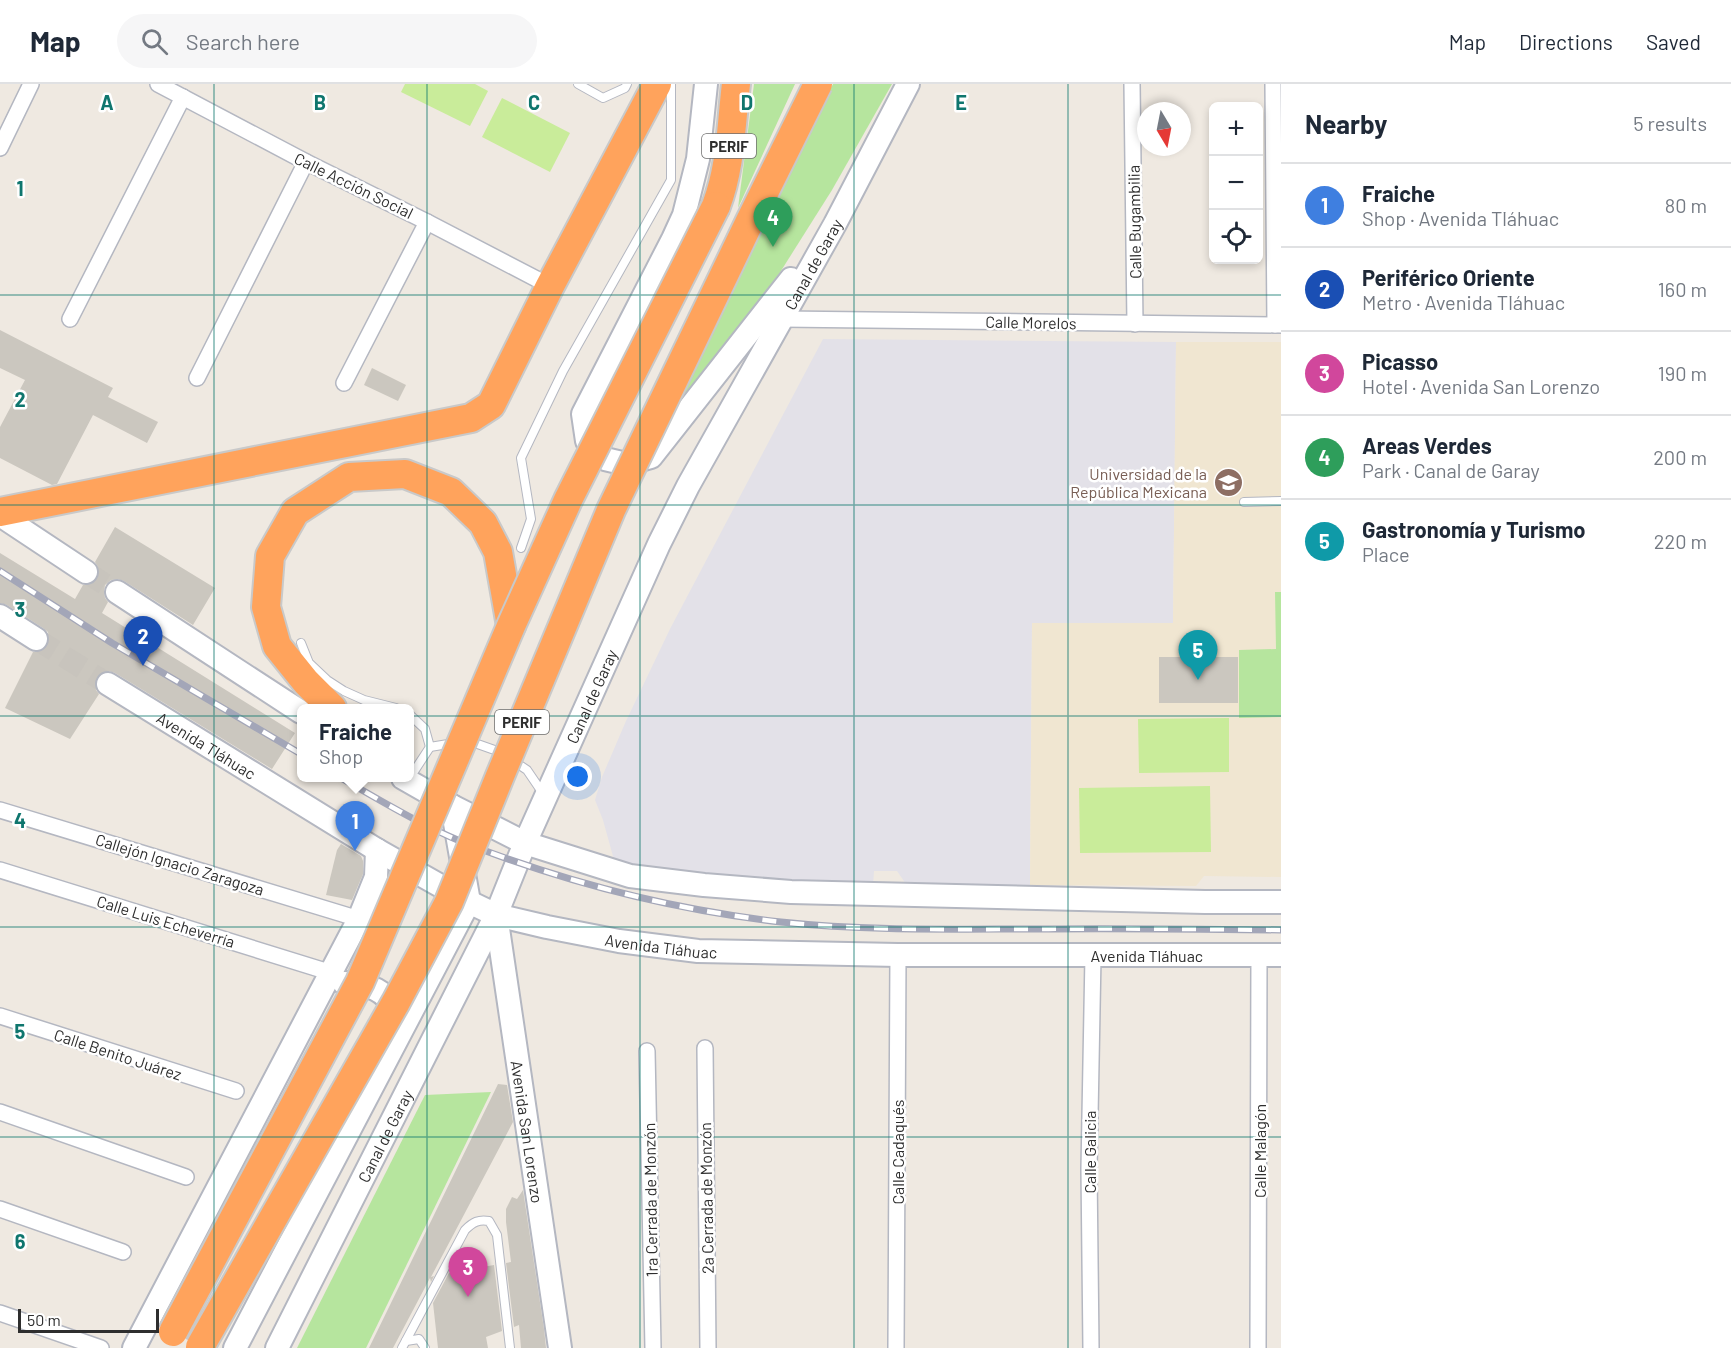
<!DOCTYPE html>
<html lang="en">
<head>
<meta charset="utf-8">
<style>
	body { margin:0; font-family:Barlow,sans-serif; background:#f6f6f7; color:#1f2937 }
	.controls { position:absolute; right:18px; top:18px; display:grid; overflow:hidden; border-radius:9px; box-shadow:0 3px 9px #0003 }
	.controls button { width:54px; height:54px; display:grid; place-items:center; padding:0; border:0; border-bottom:2px solid #e0e1e3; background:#fff; color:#1f2937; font:30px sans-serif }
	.compass { position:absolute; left:1137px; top:18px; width:54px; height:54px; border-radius:50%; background:#fff; box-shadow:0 3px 9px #0003; rotate:170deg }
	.scale { position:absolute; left:18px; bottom:15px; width:141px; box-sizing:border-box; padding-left:6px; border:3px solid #2e2e2e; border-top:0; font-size:16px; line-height:21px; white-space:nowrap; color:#2e2e2e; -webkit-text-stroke:4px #fff; paint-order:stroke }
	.you { position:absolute; left:578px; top:693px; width:21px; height:21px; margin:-15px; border:4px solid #fff; border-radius:50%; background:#1a73e8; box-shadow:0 0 0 9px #1a73e833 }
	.badge { display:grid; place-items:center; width:39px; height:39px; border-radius:50%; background:#4264fb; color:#fff; font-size:20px; font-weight:700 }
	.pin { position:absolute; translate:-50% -50px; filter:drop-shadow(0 2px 3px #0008) }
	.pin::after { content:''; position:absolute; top:32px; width:21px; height:18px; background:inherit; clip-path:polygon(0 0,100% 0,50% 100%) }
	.popup { position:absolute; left:297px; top:620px; width:117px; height:78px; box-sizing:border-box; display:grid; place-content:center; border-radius:9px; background:#fff; filter:drop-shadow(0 2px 4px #0005); font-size:20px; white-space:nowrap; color:#747a83 }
	.popup b { font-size:22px; color:#1f2937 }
	.popup::after { content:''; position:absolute; left:50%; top:100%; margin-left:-12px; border:12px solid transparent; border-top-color:#fff }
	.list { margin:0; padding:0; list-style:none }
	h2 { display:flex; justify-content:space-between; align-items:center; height:78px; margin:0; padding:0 24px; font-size:26px }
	h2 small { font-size:20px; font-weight:400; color:#747a83 }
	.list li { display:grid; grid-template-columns:39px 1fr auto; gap:18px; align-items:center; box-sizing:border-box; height:84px; padding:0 24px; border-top:2px solid #e0e1e3 }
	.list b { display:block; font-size:22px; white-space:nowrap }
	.list p { margin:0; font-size:20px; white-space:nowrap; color:#747a83 }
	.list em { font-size:20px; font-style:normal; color:#747a83 }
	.icon { flex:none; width:33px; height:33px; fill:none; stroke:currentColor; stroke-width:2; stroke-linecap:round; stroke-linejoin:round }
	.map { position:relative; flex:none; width:1281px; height:1264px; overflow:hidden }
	header { display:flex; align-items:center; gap:36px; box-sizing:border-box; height:84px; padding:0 30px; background:#fff; border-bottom:2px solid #e0e1e3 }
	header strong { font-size:28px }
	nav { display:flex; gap:33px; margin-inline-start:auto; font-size:21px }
	.search { width:420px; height:54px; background:#f6f6f7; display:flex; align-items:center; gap:15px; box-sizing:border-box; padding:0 21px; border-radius:33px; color:#747a83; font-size:22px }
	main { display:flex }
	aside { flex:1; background:#fff }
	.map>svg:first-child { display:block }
	.industrial { fill:#e3e1e8 }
	.education { fill:#f0e6d1 }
	.green { fill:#b6e59e }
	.pitch { fill:#c9ec9a }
	.building { fill:#cbc7bf }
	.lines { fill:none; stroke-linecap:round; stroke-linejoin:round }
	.secondary-tunnel { stroke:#c8c4bd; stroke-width:22; stroke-dasharray:22 11; stroke-linecap:butt }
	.lane-casing { stroke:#b4b7c1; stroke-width:10 }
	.street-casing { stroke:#b4b7c1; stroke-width:18 }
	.secondary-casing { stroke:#b4b7c1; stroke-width:26 }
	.highway-casing { stroke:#c9c9c9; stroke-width:32 }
	.lane { stroke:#fff; stroke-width:8 }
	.street { stroke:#fff; stroke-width:15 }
	.secondary { stroke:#fff; stroke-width:22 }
	.highway { stroke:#ffa35c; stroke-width:28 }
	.rail-casing { stroke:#a3a6b8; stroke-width:7 }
	.rail { stroke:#fff; stroke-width:4.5; stroke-dasharray:14; stroke-linecap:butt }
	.highway-bridge-casing { stroke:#c9c9c9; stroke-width:32; stroke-linecap:butt }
	.highway-bridge { stroke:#ffa35c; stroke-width:28 }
	.grid { fill:none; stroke:#0f766e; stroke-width:1.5; stroke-opacity:0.55 }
	.labels { text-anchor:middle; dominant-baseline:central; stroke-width:5; stroke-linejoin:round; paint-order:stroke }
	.shield { fill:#fff; stroke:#6d6d6d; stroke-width:1.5 }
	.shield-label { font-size:15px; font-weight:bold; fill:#2e2e2e }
	.street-label { font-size:16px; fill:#2e2e2e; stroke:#fff }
	.education-label { font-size:16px; fill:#785e54; stroke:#fff; text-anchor:end }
	.grid-label { font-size:20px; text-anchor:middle; font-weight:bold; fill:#0f766e; stroke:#fff; stroke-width:5; stroke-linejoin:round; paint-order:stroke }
</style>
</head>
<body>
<header>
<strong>Map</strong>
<div class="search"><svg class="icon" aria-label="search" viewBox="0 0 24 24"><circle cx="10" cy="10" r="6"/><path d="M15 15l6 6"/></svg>Search here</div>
<nav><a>Map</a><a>Directions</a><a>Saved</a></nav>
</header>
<main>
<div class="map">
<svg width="1281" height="1264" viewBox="0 0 1281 1264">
	<rect width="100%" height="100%" fill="#efe9e1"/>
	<polygon class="industrial" points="823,255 1176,258 1173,539 1032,539 1030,801 906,800 897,787 874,787 873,802 753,800 663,788 614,776 603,736 595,716 602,693 626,637 670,545"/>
	<polygon class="education" points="1176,258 1281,258 1281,793 1204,792 1196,802 1030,801 1032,539 1173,539"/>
	<g class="green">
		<polygon points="754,0 795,0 738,124"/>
		<polygon points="833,0 892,0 832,106 779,190 663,340 762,136"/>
		<polygon points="1275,508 1281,508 1281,633 1239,634 1239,566 1276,565"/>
		<polygon points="491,1008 366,1264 297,1264 425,1011"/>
	</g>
	<g class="pitch">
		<polygon points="405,0 475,0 488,7 470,42 401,8"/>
		<polygon points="502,14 570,49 550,88 482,53"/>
		<polygon points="1229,634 1229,688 1139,689 1138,635"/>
		<polygon points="1210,702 1211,768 1080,769 1079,704"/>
	</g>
	<g class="building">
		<polygon points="0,246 113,304 108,313 158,338 147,359 93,331 57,400 52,401 0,374 0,343 25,296 0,284"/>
		<polygon points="372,284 406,301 398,317 364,301"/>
		<polygon points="115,443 215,504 193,541 124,497 118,495 111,496 105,501 104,508 105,514 108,518 102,529 295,649 272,685 115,589 109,587 101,588 96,593 95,600 96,606 99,610 70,655 5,624 33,568 43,567 48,562 49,555 48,548 43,544 7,521 0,519 0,469 75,515 83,501 91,500 98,495 99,488 98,483 95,478"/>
		<rect x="1159" y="573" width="79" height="46"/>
		<polygon points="341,760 361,772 363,777 363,790 352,816 326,811 337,766"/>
		<polygon points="498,1000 507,1001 513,1038 431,1193 434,1192 431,1198 430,1194 393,1264 369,1264"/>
		<polygon points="523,1106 544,1245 546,1264 521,1264 519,1241 514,1243 506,1179 511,1178 506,1138 506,1125 512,1113 517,1115"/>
		<polygon points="494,1181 502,1247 486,1253 488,1264 438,1264 433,1219 449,1189"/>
	</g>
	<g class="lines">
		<g class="secondary-tunnel">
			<polyline points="86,488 117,508"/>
			<polyline points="36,555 108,600"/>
		</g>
		<defs>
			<g id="lane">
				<polyline points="578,0 603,14 625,4 627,0"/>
				<polyline points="1244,418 1281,417"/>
				<polyline points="521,464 531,435 521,374 563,287 671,96 671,0"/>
				<polyline points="301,559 309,579 327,596 344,607 364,616 396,624"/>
				<polyline points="409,630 425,645 430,663"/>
				<polyline points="469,657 503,669"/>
				<polyline points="512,676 527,686 544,711"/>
				<polyline points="409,695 430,663 454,659"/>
				<polyline points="406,1257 419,1255 425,1264"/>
				<path d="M402,1264L465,1146C473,1138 479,1135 489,1137L497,1151L510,1264"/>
			</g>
			<g id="street">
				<polyline points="158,0 306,78 427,138 550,202"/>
				<polyline points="1132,0 1135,240"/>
				<polyline points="1273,0 1275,241"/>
				<polyline points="0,64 31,0"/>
				<polyline points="70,235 183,13"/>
				<polyline points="782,235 1281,241"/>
				<polyline points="197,294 306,78"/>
				<polyline points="344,299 427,138"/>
				<polyline points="0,726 359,835"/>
				<polyline points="0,786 332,889"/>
				<polyline points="0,932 236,1007"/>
				<polyline points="705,964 708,1264"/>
				<polyline points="647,967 653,1264"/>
				<polyline points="0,1028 186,1093"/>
				<polyline points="0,1125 123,1168"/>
				<polyline points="0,1229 101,1264"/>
				<polyline points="896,1264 898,871"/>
				<polyline points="1091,1264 1089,1085 1093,872"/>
				<polyline points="1258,1264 1259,870"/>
			</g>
			<g id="secondary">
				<polyline points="706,0 698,75 684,131 673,155 583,330 587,357 605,375 626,380 651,373 791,195"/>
				<polyline points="0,431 86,488"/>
				<polyline points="117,508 301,628"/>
				<polyline points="0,532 36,555"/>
				<path id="s1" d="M108,600L377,766L469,818L496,831L547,843L619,857L698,867L898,871H1281"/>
				<polyline points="403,694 452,722 525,759 630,792 704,801 791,808 1205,818 1281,818"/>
				<path id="s2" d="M496,831L560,1264"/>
				<path d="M344,899C360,899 381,903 390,918C393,923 395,931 396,937"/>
				<polyline points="134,1264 359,835 376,793 377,766"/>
				<polyline points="235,1264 469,818 452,722"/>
				<path id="s3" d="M277,1264L496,831L525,759L659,460L688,402L835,140L908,0"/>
			</g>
			<g id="highway">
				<path d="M716,122C731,83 731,41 736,0"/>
				<polyline points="0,428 471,334 491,321 550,202 657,0"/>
				<polyline points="332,624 306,598 277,562 266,523 270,472 295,428 349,393 405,390 451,408 483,439 498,468 511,542"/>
			</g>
		</defs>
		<use href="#lane" class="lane-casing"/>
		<use href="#street" class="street-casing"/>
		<use href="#secondary" class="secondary-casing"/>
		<use href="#highway" class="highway-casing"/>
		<use href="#lane" class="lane"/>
		<use href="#street" class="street"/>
		<use href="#secondary" class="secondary"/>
		<use href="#highway" class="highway"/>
		<defs>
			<g id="rail">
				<polyline points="0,487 112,559 301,670"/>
				<path d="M341,694C383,718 429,746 475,763C573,800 676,826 781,838C866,847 952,845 1038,845C1119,844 1200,845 1281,846"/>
			</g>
		</defs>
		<use href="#rail" class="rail-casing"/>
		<use href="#rail" class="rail"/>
		<defs>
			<g id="highway-bridge">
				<polyline points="173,1248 360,898 511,542 568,416 716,122"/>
				<polyline points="200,1263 396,918 449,818 500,692 611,426 750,137 818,0"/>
			</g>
		</defs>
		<use href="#highway-bridge" class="highway-bridge-casing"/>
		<use href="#highway-bridge" class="highway-bridge"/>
	</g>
	<path class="grid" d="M214,0V1264M427,0V1264M640,0V1264M854,0V1264M1068,0V1264M0,211H1281M0,421H1281M0,632H1281M0,843H1281M0,1053H1281"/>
	<defs>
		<symbol id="university-disc" viewBox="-11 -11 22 22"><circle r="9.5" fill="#8d6e63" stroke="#fff"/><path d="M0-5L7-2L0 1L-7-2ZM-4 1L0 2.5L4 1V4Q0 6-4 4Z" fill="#fff"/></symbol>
	</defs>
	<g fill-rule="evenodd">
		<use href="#university-disc" x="1212" y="382" width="33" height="33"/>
	</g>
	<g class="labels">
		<g class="shield">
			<rect x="702" y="50" width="54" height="24" rx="4.5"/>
			<rect x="495" y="626" width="54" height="24" rx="4.5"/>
		</g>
		<g class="shield-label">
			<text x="729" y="62">PERIF</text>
			<text x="522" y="638">PERIF</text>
		</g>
		<g class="street-label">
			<text transform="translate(354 101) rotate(26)">Calle Acción Social</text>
			<text transform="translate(1134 138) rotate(-91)">Calle Bugambilia</text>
			<text stroke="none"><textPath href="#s3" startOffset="1210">Canal de Garay</textPath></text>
			<text transform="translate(1031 238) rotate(1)">Calle Morelos</text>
			<text stroke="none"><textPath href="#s3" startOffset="724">Canal de Garay</textPath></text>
			<text stroke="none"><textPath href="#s1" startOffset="116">Avenida Tláhuac</textPath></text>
			<text transform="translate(180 780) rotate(17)">Callejón Ignacio Zaragoza</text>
			<text transform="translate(166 837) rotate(17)">Calle Luis Echeverría</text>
			<text stroke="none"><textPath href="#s1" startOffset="620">Avenida Tláhuac</textPath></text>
			<text stroke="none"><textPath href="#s1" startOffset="1106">Avenida Tláhuac</textPath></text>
			<text transform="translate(118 970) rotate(18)">Calle Benito Juárez</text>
			<text stroke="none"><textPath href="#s2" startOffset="219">Avenida San Lorenzo</textPath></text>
			<text stroke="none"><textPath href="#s3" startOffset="238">Canal de Garay</textPath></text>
			<text transform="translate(1259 1067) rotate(-90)">Calle Malagón</text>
			<text transform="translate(897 1068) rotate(-90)">Calle Cadaqués</text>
			<text transform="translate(1089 1068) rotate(-90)">Calle Galicia</text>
			<text transform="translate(706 1114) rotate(-91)">2a Cerrada de Monzón</text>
			<text transform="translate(650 1116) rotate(-91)">1ra Cerrada de Monzón</text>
		</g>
		<g class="education-label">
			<text x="1207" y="389">Universidad de la<tspan x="1207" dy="18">República Mexicana</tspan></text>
		</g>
	</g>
	<g class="grid-label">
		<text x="107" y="26">A</text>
		<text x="320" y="26">B</text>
		<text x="534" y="26">C</text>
		<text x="747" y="26">D</text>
		<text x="961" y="26">E</text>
		<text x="20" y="112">1</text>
		<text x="20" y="323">2</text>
		<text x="20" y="533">3</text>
		<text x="20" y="744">4</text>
		<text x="20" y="955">5</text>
		<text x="20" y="1165">6</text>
	</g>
</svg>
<div class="controls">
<button>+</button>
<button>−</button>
<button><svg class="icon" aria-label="locate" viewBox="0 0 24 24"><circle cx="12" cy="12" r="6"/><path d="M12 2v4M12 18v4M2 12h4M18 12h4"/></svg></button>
</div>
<svg class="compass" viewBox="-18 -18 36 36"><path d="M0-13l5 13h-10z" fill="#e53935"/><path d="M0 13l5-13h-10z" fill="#747a83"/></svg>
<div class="scale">50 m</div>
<div class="you"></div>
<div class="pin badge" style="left:355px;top:767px;background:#3f7fe0">1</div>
<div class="popup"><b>Fraiche</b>Shop</div>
<div class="pin badge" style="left:143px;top:582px;background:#1a4fb4">2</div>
<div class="pin badge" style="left:468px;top:1213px;background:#d1479c">3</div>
<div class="pin badge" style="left:773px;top:163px;background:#2e9e5b">4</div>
<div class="pin badge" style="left:1198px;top:596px;background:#0f9aa8">5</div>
</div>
<aside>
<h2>Nearby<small>5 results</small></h2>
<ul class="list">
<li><span class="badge" style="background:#3f7fe0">1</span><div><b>Fraiche</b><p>Shop · Avenida Tláhuac</p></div><em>80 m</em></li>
<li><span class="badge" style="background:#1a4fb4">2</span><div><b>Periférico Oriente</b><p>Metro · Avenida Tláhuac</p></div><em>160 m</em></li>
<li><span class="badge" style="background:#d1479c">3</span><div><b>Picasso</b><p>Hotel · Avenida San Lorenzo</p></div><em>190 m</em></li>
<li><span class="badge" style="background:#2e9e5b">4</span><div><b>Areas Verdes</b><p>Park · Canal de Garay</p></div><em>200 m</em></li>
<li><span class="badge" style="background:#0f9aa8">5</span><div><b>Gastronomía y Turismo</b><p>Place</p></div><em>220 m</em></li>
</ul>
</aside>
</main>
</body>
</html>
